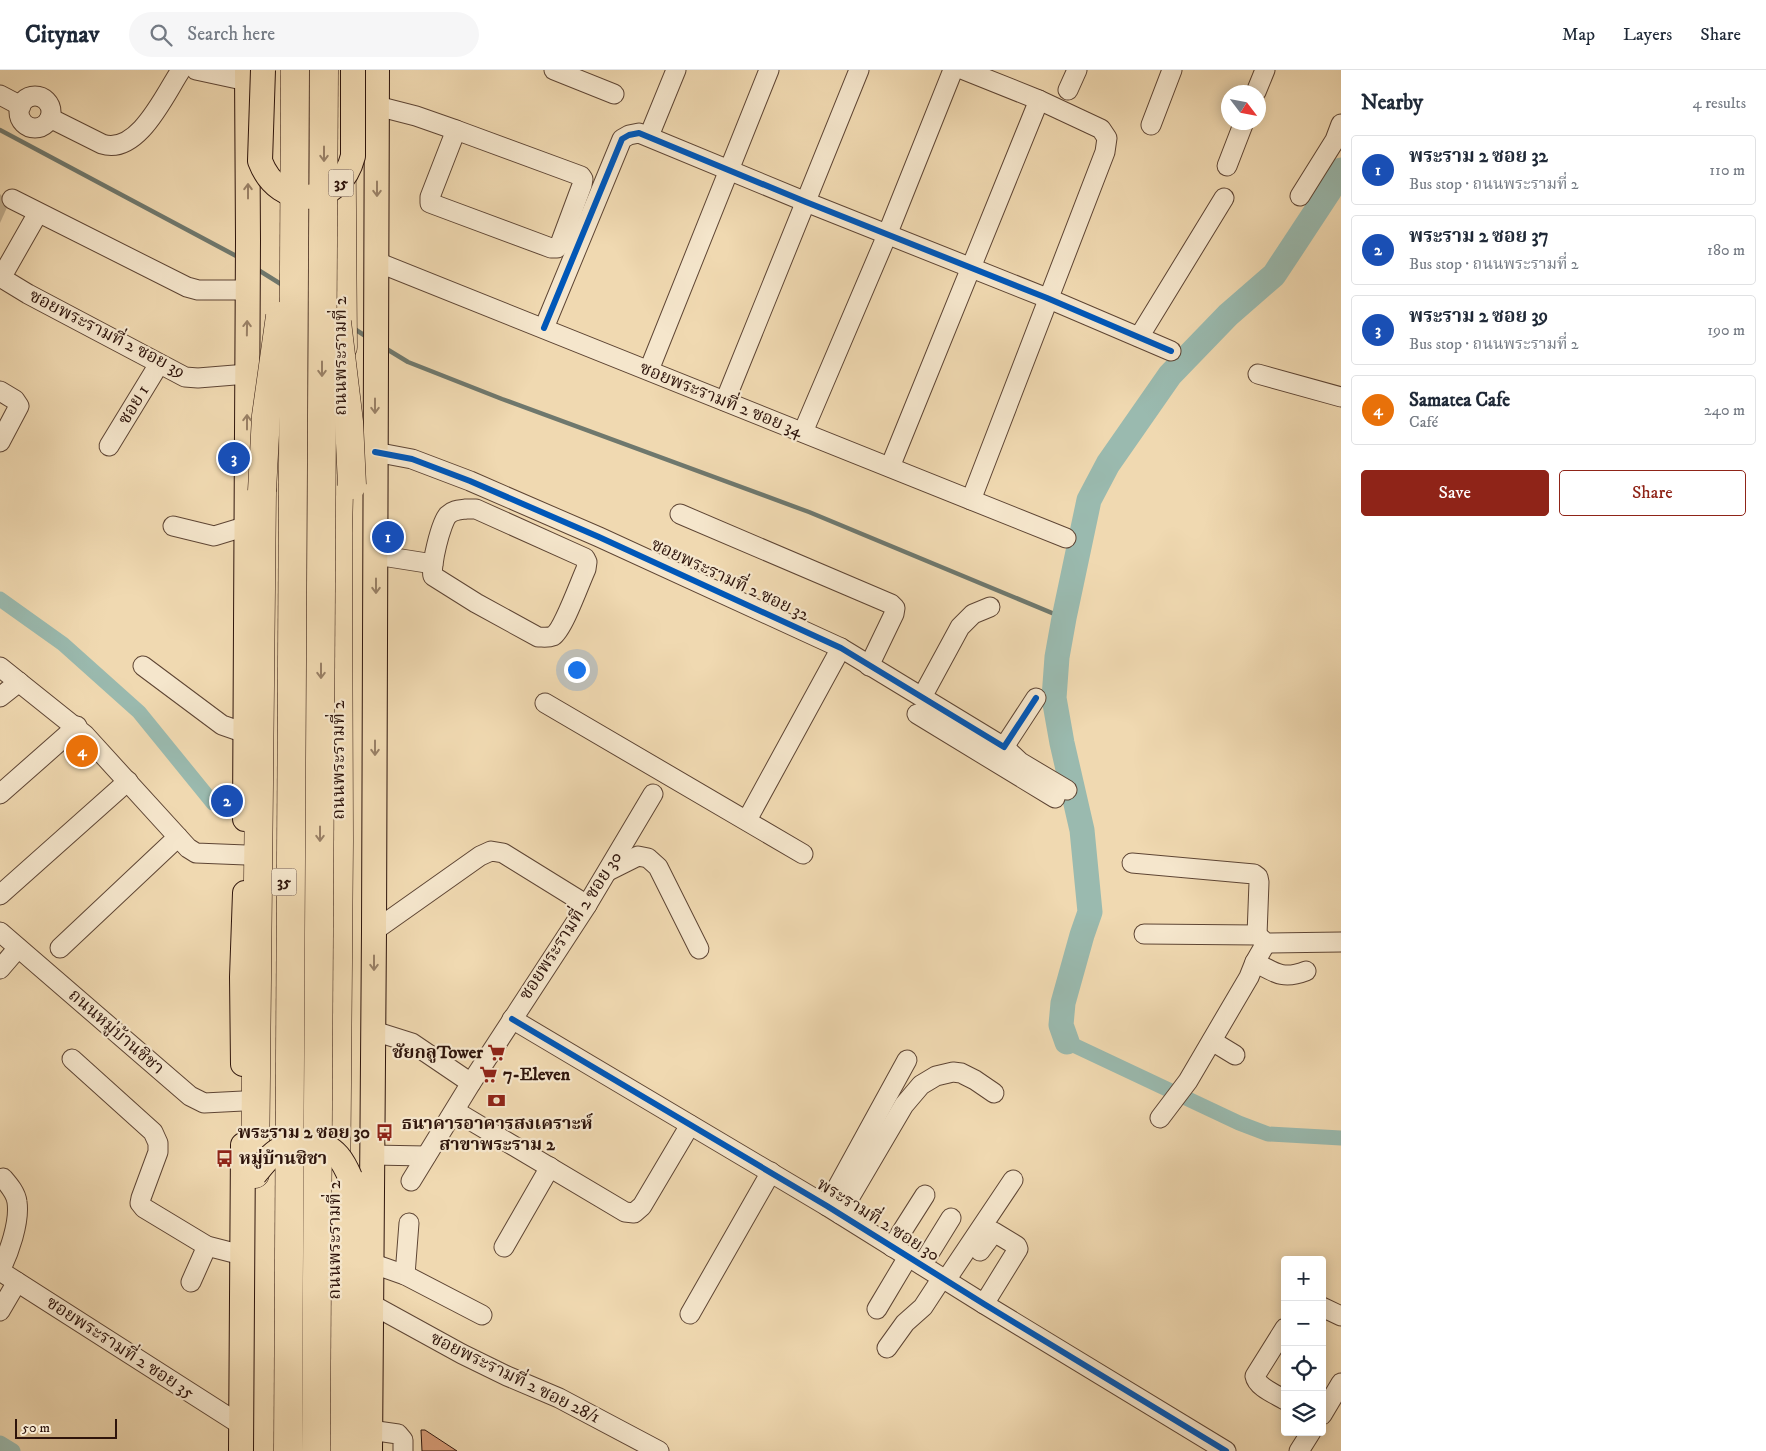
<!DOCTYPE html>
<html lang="en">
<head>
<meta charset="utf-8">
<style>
	body { margin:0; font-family:"IM FELL DW Pica","Noto Serif Thai",serif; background:#f6f6f7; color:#1f2937 }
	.controls { position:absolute; right:15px; bottom:15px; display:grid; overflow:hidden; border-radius:5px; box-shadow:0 2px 12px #0003 }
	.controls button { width:45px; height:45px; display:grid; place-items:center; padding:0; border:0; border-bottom:1px solid #e0e1e3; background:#fff; color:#1f2937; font:25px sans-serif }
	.compass { position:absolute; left:1221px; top:15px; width:45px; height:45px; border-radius:50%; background:#fff; box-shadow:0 2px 12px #0003; rotate:122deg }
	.scale { position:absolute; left:15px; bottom:12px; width:102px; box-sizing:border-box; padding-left:5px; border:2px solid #2e140b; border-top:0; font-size:14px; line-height:18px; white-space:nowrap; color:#2e140b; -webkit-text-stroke:4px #f5e6cc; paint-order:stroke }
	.you { position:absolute; left:576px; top:599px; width:18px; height:18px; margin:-12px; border:4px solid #fff; border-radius:50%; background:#1a73e8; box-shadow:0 0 0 8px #1a73e833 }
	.badge { display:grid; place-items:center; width:32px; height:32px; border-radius:50%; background:#8f2418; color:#fff; font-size:16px; font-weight:700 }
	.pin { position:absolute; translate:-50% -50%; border:2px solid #fff; box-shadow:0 1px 5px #0006 }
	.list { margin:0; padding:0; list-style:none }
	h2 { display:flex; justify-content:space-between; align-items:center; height:65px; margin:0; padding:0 20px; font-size:21px }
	h2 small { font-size:16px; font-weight:400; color:#747a83 }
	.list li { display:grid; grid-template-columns:32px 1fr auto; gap:15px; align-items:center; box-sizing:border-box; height:70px; margin:0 10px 10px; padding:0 10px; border:1px solid #e0e1e3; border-radius:5px }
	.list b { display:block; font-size:19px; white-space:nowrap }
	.list p { margin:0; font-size:16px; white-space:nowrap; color:#747a83 }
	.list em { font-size:16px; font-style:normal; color:#747a83 }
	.actions { display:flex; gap:10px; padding:15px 20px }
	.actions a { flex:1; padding:11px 0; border:1px solid #8f2418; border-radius:5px; text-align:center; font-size:18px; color:#8f2418 }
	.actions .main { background:#8f2418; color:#fff }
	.icon { flex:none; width:28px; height:28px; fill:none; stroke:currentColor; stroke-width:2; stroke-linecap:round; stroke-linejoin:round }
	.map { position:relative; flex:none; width:1341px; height:1381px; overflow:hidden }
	header { display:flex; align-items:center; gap:30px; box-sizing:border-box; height:70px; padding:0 25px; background:#fff; border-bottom:1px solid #e0e1e3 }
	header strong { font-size:24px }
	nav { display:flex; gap:28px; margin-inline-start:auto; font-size:18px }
	.search { width:350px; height:45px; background:#f6f6f7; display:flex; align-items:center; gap:12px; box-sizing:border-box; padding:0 18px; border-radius:28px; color:#747a83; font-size:19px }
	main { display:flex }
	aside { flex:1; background:#fff }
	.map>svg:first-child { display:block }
	.shadow { fill:#0003 }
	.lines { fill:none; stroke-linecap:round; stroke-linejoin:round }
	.stream { stroke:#6f786d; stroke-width:4.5 }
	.canal { stroke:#9abaaf; stroke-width:15 }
	.river { stroke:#9abaaf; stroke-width:25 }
	.building { fill:#d79b76; stroke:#2e140b }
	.minor-casing { stroke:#5e4534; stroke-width:21 }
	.major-casing { stroke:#2e140b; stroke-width:26 }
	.highway-casing { stroke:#2e140b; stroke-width:29 }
	.minor { stroke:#f5e6cc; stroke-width:19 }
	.major { stroke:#f0d9b1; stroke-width:24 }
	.highway { stroke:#f0d9b1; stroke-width:28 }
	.major-bridge-casing { stroke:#2e140b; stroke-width:26; stroke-linecap:butt }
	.highway-bridge-casing { stroke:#2e140b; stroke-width:29; stroke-linecap:butt }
	.major-bridge { stroke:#f0d9b1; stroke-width:24 }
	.highway-bridge { stroke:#f0d9b1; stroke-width:28 }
	.cycleway-casing { stroke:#f5e6cc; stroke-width:9 }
	.cycleway { stroke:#0057b8; stroke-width:6 }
	.oneway { stroke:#998066 }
	.labels { text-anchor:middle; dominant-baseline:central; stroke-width:4.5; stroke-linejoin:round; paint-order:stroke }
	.shield { fill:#f5e6cc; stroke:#6a5345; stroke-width:1 }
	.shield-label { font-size:16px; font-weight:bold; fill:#2e140b }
	.street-label { font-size:18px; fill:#2e140b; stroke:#f5e6cc }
	.poi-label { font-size:18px; font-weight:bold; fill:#2e140b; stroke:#f5e6cc; text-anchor:end }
</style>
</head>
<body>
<header>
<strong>Citynav</strong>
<div class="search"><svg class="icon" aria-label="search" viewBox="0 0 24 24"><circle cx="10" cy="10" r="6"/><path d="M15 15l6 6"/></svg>Search here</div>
<nav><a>Map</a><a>Layers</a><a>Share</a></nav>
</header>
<main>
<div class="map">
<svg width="1341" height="1381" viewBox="0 0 1341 1381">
	<rect width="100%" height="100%" fill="#f0d9b1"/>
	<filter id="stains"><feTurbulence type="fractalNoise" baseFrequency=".004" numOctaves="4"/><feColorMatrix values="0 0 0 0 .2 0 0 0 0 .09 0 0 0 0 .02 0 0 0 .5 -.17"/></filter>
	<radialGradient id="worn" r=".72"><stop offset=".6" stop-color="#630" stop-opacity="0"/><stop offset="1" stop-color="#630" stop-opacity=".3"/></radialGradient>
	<polygon class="shadow" points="0,124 9,133 0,153"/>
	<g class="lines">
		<g class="stream">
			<polyline points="0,60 240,188"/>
			<polyline points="255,198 284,216"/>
			<polyline points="353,258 367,267"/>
			<polyline points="385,278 408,292 502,329 809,442 1064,548"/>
		</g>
		<g class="canal">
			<polyline points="0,529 63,574 139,642 213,733"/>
			<polyline points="1067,972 1239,1053 1268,1064 1341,1068"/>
			<polyline points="0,1373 13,1381"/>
		</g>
		<polyline class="river" points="1067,972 1061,955 1063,933 1082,865 1090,842 1082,760 1062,673 1054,628 1057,587 1064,548 1089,430 1108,394 1170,305 1228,245 1274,205 1328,123 1341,100"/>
	</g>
	<polygon class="building" points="421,1360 425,1360 457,1381 422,1381"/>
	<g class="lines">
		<defs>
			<g id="minor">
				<polyline points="196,0 247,11"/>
				<polyline points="554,0 614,24"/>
				<polyline points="964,0 1039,30 1101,59 1107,68 1105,82 971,430"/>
				<polyline points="1068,20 1077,0"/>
				<polyline points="1256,22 1265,0"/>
				<polyline points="0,25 21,36"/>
				<circle cx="35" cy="42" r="16"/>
				<polyline points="377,36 416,46 456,60"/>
				<path d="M50,48L102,74C138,86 165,24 181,0"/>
				<polyline points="1151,55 1172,0"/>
				<polygon points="456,60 581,106 583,109 582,115 560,174 557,178 551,178 430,133 430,127"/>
				<polyline points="649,66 676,0"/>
				<polyline points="1227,96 1244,52"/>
				<polyline points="1300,126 1335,70 1341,54"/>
				<polyline points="12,129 187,217 198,220 247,220"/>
				<polyline points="377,192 1066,468"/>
				<polyline points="0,207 28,224 185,307 198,308 247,304"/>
				<polyline points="1,208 38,143"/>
				<polyline points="544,258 622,69 629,65 639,63 806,132 1047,228 1171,281"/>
				<polyline points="1139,267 1224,128"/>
				<polyline points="649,300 769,0"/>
				<polyline points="1258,304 1341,327"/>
				<polyline points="0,321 15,330 19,336 0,372"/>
				<polyline points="725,331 859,0"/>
				<polyline points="803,362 887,165 953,0"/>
				<polyline points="109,376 159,294"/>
				<polyline points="375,382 412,389 470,411 599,467 841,578 1004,677 1036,628"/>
				<polyline points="890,397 1039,30"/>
				<path d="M466,439H476L585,488L587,492L586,499C580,512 563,560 553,566C548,568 543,567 538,567L476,533L433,506C430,497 441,452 448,445C453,440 459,440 466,439Z"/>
				<polyline points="680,444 891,534 895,538 894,544 869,596"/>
				<polyline points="173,456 214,466 247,456"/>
				<polyline points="376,485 433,494"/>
				<polyline points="143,596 222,655 245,663"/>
				<polyline points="0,597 85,665 188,778 196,783 246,785"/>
				<polyline points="0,627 19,612"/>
				<polyline points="922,627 960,557 973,544 990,537"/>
				<polyline points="545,633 803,784"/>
				<polyline points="917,644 1055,728"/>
				<polyline points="1004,677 1020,692 1067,720"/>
				<polyline points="0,724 77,656"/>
				<polyline points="747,750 841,578"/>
				<polyline points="1132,793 1254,804 1258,807 1259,812 1257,865"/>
				<polyline points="608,801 638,786 648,788 658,797 699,879"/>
				<polyline points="0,825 128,711"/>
				<polyline points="374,861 480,786 491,781 503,783 587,835"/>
				<polyline points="0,862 190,1026 204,1033 243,1031"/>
				<polyline points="1144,864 1257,865 1266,873 1341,872"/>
				<polyline points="60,878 178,767"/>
				<path d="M1255,892C1275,903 1283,910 1306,901"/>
				<polyline points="0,899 18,878"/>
				<polyline points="512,949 827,1136 984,1234 1226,1381"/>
				<polyline points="374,961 412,973 471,1013"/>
				<polyline points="1212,971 1235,985"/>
				<polyline points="72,989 153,1062 158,1073 158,1082 141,1128 140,1133 144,1138 207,1176 242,1185"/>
				<polyline points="455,1041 625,1142 634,1143 642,1136 690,1055"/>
				<polyline points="1160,1048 1188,1011 1249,907 1255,892 1266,873"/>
				<polyline points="372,1085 426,1086"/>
				<polyline points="411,1111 471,1013 587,835 653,724"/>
				<polyline points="827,1136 907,990"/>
				<polyline points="840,1144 904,1035 921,1015 936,1006 953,1002 961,1003 975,1010 994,1023"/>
				<polyline points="504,1177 550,1097"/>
				<polyline points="892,1177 925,1125"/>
				<polyline points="980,1181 994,1162 1017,1176 1018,1179 984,1234"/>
				<polyline points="371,1193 405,1205 482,1245"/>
				<polyline points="922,1195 951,1148"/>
				<polyline points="0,1201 241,1355"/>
				<path d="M0,1201C9,1183 20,1152 17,1132C16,1123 9,1115 3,1108"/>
				<polyline points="405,1205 409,1153"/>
				<polyline points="946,1210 1013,1110"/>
				<polyline points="191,1212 207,1176"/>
				<polyline points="371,1234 462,1284 507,1306 559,1328 659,1381"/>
				<polyline points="1322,1237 1341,1246"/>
				<polyline points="877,1239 908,1187"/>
				<polyline points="0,1241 17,1212"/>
				<polyline points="690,1244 771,1102"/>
				<path d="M1285,1258L1255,1306C1257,1317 1275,1324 1285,1330"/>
				<polyline points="887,1278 905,1253 923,1237 942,1208"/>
				<polyline points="1322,1345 1341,1313"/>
				<polyline points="370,1360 398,1364 403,1370 403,1381"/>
				<polyline points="1299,1381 1311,1362"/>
			</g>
			<g id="major">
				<polyline points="245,749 248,170 247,0"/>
				<polyline points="243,994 242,907 245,823"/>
				<polyline points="241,1381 243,1075"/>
				<polyline points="350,1381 350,1107"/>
				<polyline points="370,1381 374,861 377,0"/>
			</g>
			<g id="highway">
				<polyline points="341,0 343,277"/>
				<polyline points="255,1104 262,421"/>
				<polyline points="334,1381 339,771 338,463 340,380"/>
			</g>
		</defs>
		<use href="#minor" class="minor-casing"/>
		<use href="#major" class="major-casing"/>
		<use href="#highway" class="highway-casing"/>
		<use href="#minor" class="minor"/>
		<use href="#major" class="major"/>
		<use href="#highway" class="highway"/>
		<defs>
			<g id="major-bridge">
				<path d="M263,0L260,91C279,141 340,138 353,86V0"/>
				<path d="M255,1104C262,1096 268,1087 277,1081C295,1068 323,1069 338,1086C343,1092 347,1100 350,1107"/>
			</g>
			<g id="highway-bridge">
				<polyline points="337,252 349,352 352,415"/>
				<polyline points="262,421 266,346 280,246"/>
				<polyline points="288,1381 295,0"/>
				<polyline points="316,1381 324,0"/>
			</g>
		</defs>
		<use href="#major-bridge" class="major-bridge-casing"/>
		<use href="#highway-bridge" class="highway-bridge-casing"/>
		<use href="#major-bridge" class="major-bridge"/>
		<use href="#highway-bridge" class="highway-bridge"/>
		<defs>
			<g id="cycleway">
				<polyline points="544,258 622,69 629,65 639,63 806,132 1047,228 1171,281"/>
				<polyline points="375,382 412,389 470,411 599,467 841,578 1004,677 1036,628"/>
				<polyline points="512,949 827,1136 984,1234 1226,1381"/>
			</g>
		</defs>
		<use href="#cycleway" class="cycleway-casing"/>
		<use href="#cycleway" class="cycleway"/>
	</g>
	<defs><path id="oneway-shaft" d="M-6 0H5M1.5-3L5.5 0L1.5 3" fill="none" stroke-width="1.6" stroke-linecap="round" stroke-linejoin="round" transform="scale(1.25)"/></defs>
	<g class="oneway">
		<use href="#oneway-shaft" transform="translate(324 84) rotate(90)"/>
		<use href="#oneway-shaft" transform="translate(377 119) rotate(90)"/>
		<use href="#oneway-shaft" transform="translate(248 121) rotate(-90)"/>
		<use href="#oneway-shaft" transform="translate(247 258) rotate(-89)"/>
		<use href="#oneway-shaft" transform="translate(322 299) rotate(90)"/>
		<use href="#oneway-shaft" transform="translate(375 336) rotate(90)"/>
		<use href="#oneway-shaft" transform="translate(247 352) rotate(-90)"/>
		<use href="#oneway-shaft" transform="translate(376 516) rotate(90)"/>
		<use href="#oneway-shaft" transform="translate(321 601) rotate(90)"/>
		<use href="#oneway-shaft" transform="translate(375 678) rotate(90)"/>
		<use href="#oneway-shaft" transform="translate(320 764) rotate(90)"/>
		<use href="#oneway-shaft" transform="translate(374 893) rotate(90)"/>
	</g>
	<defs>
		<symbol id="supermarket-bare" viewBox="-9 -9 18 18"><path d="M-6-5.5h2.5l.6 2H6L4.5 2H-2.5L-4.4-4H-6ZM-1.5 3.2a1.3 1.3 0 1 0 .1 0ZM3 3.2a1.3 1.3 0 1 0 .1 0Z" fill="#8f2418" stroke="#f5e6cc" stroke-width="2.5" paint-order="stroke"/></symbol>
		<symbol id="bank-bare" viewBox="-9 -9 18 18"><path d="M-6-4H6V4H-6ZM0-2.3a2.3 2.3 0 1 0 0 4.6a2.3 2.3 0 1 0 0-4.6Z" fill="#8f2418" stroke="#f5e6cc" stroke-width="2.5" paint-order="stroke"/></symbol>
		<symbol id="bus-bare" viewBox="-9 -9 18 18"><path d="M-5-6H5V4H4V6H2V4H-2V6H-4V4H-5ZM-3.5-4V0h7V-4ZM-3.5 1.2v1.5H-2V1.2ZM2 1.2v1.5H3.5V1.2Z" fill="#8f2418" stroke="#f5e6cc" stroke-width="2.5" paint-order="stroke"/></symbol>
	</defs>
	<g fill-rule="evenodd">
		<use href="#supermarket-bare" x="484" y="970" width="25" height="25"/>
		<use href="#supermarket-bare" x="476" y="992" width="25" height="25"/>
		<use href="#bank-bare" x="484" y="1018" width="25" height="25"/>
		<use href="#bus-bare" x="372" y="1050" width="25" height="25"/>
		<use href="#bus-bare" x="212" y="1076" width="25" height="25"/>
	</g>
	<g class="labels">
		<g class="shield">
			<rect x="328.5" y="99.5" width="25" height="27" rx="4"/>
			<rect x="271.5" y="798.5" width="25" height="27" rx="4"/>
		</g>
		<g class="shield-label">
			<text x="341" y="113">35</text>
			<text x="284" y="812">35</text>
		</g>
		<g class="street-label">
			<text transform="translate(107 264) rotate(27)">ซอยพระรามที่ 2 ซอย 39</text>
			<text transform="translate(341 286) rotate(-90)">ถนนพระรามที่ 2</text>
			<text transform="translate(721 330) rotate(22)">ซอยพระรามที่ 2 ซอย 34</text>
			<text transform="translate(134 335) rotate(-59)">ซอย 1</text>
			<text transform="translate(730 510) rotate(25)">ซอยพระรามที่ 2 ซอย 32</text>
			<text transform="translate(339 690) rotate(-90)">ถนนพระรามที่ 2</text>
			<text transform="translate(571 856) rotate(-57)">ซอยพระรามที่ 2 ซอย 30</text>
			<text transform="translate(116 962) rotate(41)">ถนนหมู่บ้านชิชา</text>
			<text transform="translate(878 1150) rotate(32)">พระรามที่ 2 ซอย 30</text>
			<text transform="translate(335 1170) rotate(-90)">ถนนพระรามที่ 2</text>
			<text transform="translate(120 1278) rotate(33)">ซอยพระรามที่ 2 ซอย 35</text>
			<text transform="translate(515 1308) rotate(26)">ซอยพระรามที่ 2 ซอย 28/1</text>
		</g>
		<g class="poi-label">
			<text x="483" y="983">ชัยกลูTower</text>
			<text x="503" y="1005" text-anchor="start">7-Eleven</text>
			<text x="497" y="1054" text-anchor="middle">ธนาคารอาคารสงเคราะห์<tspan x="497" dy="21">สาขาพระราม 2</tspan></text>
			<text x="370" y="1063">พระราม 2 ซอย 30</text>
			<text x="239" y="1089" text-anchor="start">หมู่บ้านชิชา</text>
		</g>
	</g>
	<rect width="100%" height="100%" filter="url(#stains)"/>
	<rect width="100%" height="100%" fill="url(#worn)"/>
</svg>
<div class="controls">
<button>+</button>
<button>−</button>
<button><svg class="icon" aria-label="locate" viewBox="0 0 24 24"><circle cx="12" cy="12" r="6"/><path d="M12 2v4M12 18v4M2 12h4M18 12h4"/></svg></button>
<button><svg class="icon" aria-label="layers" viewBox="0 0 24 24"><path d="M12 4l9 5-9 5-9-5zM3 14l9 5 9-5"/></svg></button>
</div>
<svg class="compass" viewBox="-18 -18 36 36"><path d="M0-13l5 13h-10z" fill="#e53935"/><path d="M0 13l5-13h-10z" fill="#747a83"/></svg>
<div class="scale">50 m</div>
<div class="you"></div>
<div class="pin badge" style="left:388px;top:467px;background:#1a4fb4">1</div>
<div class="pin badge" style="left:227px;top:731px;background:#1a4fb4">2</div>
<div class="pin badge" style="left:234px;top:388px;background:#1a4fb4">3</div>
<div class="pin badge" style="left:82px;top:681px;background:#e8710a">4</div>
</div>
<aside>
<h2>Nearby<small>4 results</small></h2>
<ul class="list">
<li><span class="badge" style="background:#1a4fb4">1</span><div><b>พระราม 2 ซอย 32</b><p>Bus stop · ถนนพระรามที่ 2</p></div><em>110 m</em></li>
<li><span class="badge" style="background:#1a4fb4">2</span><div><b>พระราม 2 ซอย 37</b><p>Bus stop · ถนนพระรามที่ 2</p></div><em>180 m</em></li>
<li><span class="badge" style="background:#1a4fb4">3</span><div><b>พระราม 2 ซอย 39</b><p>Bus stop · ถนนพระรามที่ 2</p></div><em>190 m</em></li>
<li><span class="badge" style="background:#e8710a">4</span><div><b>Samatea Cafe</b><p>Café</p></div><em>240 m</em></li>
</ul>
<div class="actions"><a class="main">Save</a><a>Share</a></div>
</aside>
</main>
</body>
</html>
